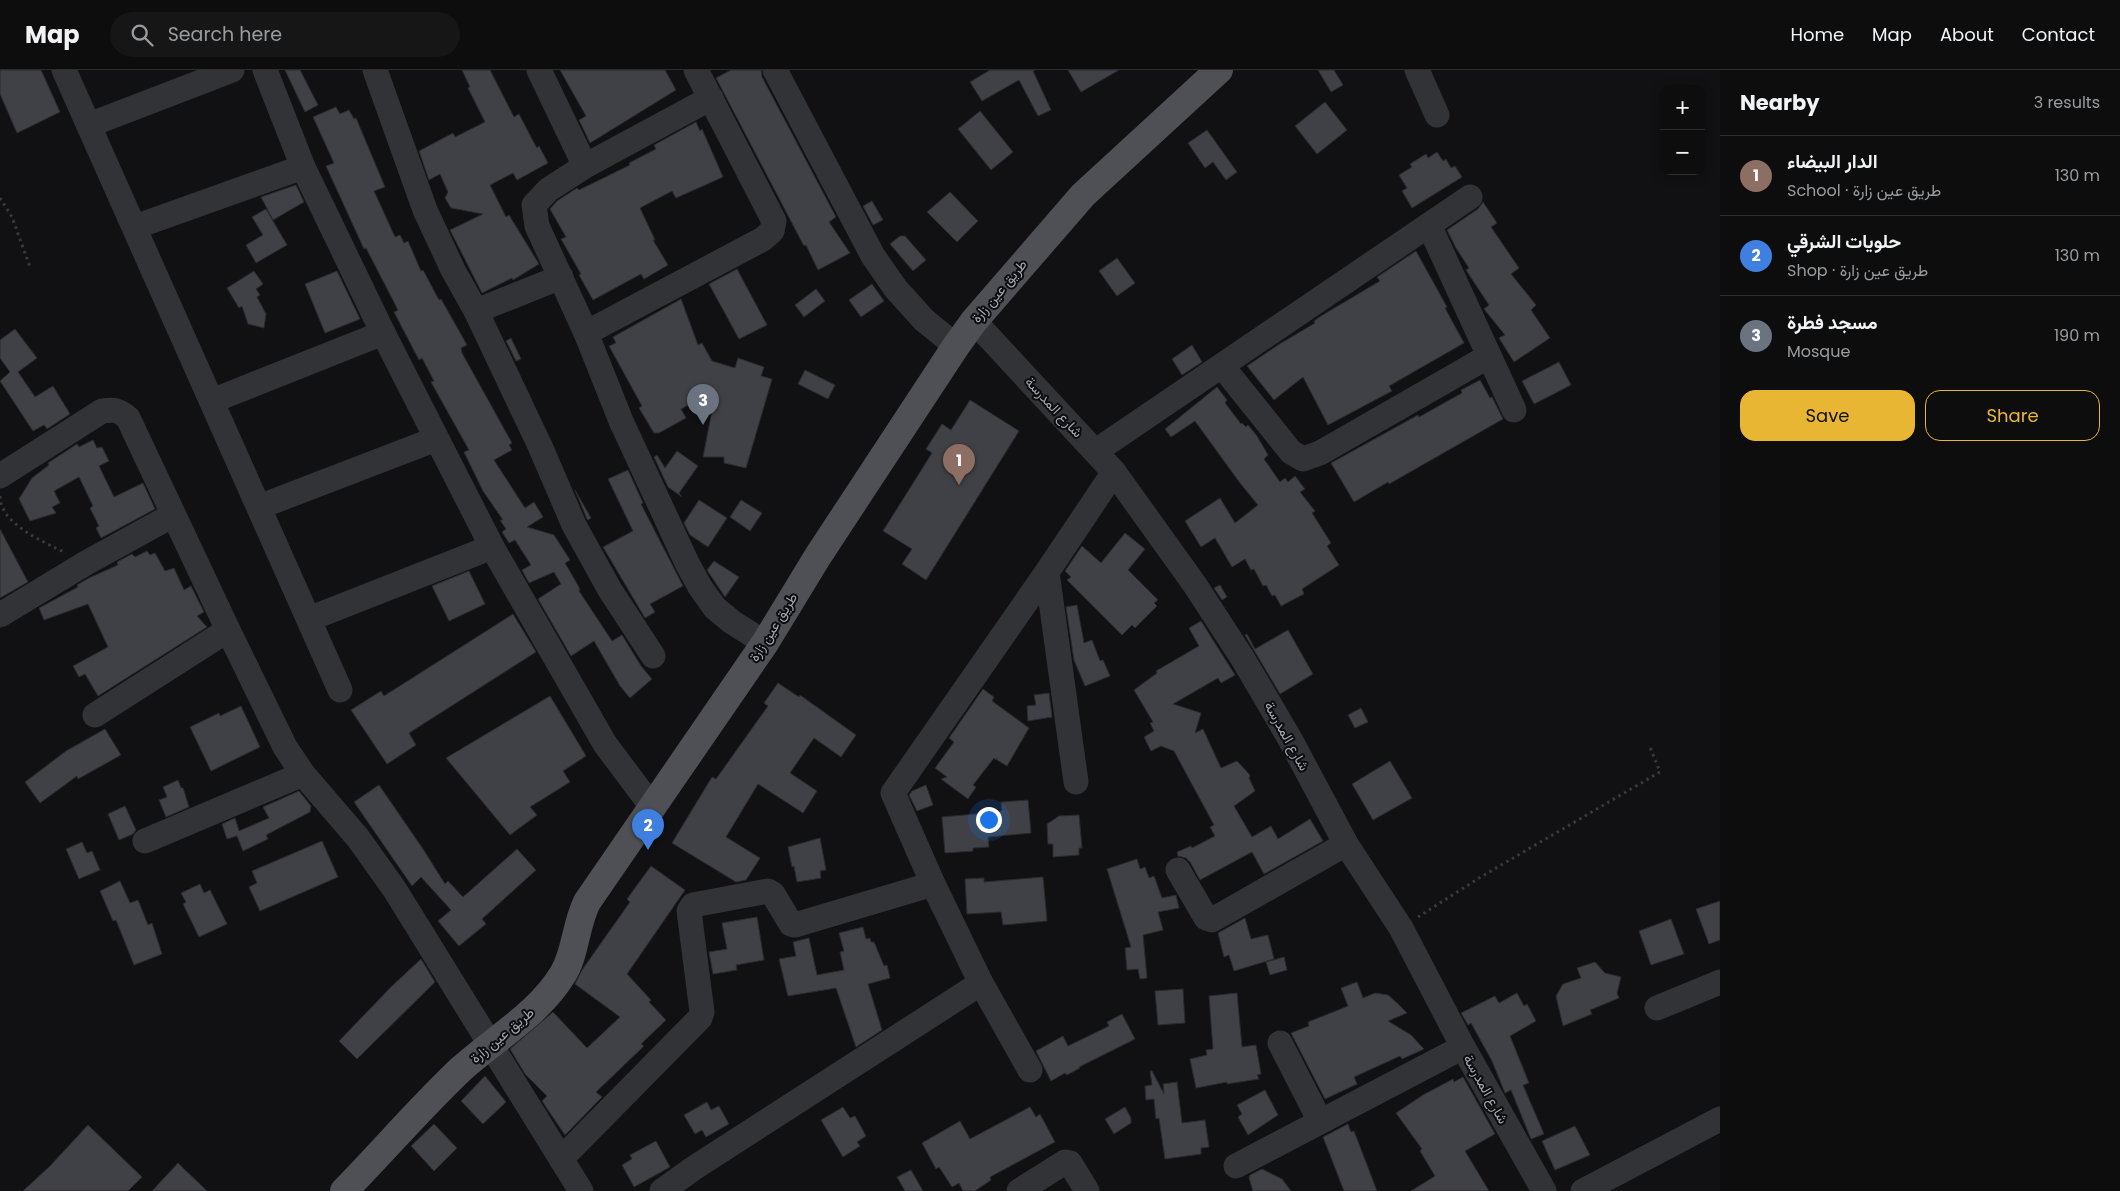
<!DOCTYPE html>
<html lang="en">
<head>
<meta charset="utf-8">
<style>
	body { margin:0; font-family:Poppins,Vazirmatn,sans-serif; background:#161617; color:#f1f3f6 }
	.controls { position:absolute; right:15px; top:15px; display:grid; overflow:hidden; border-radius:10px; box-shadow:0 2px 12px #0003 }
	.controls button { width:45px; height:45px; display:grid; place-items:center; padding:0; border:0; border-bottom:1px solid #2d2d2e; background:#0d0d0e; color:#f1f3f6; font:25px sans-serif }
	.you { position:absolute; left:988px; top:749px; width:18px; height:18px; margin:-12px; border:4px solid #fff; border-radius:50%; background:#1a73e8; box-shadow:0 0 0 8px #1a73e833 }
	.badge { display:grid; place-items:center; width:32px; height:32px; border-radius:50%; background:#e9b633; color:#fff; font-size:16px; font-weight:700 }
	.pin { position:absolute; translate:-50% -41px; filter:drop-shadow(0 1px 2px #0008) }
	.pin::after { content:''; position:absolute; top:26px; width:18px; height:15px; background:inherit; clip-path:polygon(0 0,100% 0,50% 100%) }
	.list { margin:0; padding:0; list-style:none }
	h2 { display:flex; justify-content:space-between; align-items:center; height:65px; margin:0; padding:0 20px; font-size:21px }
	h2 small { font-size:16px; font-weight:400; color:#9a9c9e }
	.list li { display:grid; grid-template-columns:32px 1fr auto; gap:15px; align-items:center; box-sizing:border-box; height:80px; padding:0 20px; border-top:1px solid #2d2d2e }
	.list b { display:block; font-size:19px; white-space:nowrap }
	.list p { margin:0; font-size:16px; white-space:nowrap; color:#9a9c9e }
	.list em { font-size:16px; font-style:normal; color:#9a9c9e }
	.actions { display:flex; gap:10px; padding:15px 20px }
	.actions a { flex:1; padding:11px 0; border:1px solid #e9b633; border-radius:15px; text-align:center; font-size:18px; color:#e9b633 }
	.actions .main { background:#e9b633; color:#111 }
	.icon { flex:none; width:28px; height:28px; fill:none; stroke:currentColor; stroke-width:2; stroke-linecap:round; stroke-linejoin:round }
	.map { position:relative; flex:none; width:1720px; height:1121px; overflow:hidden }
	header { display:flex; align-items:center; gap:30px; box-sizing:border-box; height:70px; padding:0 25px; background:#0d0d0e; border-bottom:1px solid #2d2d2e }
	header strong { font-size:24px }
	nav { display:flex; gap:28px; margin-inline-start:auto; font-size:18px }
	.search { width:350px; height:45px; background:#161617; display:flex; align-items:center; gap:12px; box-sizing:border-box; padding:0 18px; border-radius:28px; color:#9a9c9e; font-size:19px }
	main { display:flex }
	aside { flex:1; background:#0d0d0e }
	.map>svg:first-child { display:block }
	.building { fill:#404146; stroke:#2b2b2f }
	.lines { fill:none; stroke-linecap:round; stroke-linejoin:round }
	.path { stroke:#383a3e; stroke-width:3; stroke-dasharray:2.5 4; stroke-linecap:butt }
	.minor { stroke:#323337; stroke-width:25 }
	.major { stroke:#4e5056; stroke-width:28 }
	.labels { text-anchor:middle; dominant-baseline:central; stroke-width:4; stroke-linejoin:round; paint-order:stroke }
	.street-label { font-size:14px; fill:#a3a7b3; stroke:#0c0c0e }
</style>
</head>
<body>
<header>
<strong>Map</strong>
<div class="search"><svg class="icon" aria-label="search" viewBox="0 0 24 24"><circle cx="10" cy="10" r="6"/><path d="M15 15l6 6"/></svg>Search here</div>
<nav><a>Home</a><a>Map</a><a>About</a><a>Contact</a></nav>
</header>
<main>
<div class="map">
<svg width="1720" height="1121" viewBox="0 0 1720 1121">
	<rect width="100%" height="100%" fill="#111113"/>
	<g class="building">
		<polygon points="0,0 41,0 60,42 17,63 0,24"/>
		<polygon points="285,0 300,0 318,35 305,42"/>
		<polygon points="462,0 490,0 514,47 519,44 533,71 537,78 539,76 548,93 517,110 513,103 490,115 506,147 509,145 539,194 513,210 512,208 482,223 450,160 483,144 451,138 445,128 448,122 440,104 429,110 419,81 453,63 455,67 485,52 468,18 470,17"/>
		<polygon points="560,0 665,0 676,20 590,73 579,50 586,46"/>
		<polygon points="731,0 761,0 762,7 836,147 829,152 850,183 818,200 806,175 804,176 716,8"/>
		<polygon points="990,0 1035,0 1033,1 1051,40 1038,46 1019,10 982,31 970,12"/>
		<polygon points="1068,0 1119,0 1081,22"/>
		<polygon points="1318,0 1334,0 1343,15 1331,22"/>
		<polygon points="1325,32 1347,60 1317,84 1295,56"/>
		<polygon points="336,37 340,44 349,40 354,49 356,48 385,117 374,121 395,167 400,165 404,173 408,171 421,201 423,200 439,230 441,229 467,275 461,278 462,283 512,373 509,375 512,380 494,390 525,438 534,432 543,447 527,457 554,465 570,490 565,493 580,519 579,521 612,571 622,565 641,596 652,609 630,628 620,616 594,571 571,586 538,529 561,514 554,502 529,513 522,500 531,495 515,470 509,473 502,462 506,459 500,450 503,450 483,421 464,382 469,380 431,312 434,311 422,288 419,290 394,242 398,240 366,178 364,179 326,96 334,93 313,47"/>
		<polygon points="980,41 1013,82 991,100 958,59"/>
		<polygon points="696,52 700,61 702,59 723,107 676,128 672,121 640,138 655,170 653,170 668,195 644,209 641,204 593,230 579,205 581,204 561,169 566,167 550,139 557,131 577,118 579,120 630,95 629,93 656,79 654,75"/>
		<polygon points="1207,60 1237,102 1226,110 1213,92 1205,98 1188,73"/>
		<polygon points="1437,82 1443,91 1446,89 1451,98 1455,96 1462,107 1412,138 1402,121 1407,118 1399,105 1412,97 1410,94 1426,84 1428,88"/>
		<polygon points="296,115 304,132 273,150 261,127"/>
		<polygon points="950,122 978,151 957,172 927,142"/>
		<polygon points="872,131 883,150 873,155 863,136"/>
		<polygon points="1483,132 1497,153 1491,157 1519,198 1511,204 1536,235 1531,240 1550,268 1514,292 1499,268 1505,265 1484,239 1489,235 1466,200 1469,198 1456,178 1447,160 1478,139"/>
		<polygon points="266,139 287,175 256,193 246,175 263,165 252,147"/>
		<polygon points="900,166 905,166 926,190 913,201 890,174"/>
		<polygon points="1416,181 1447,237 1445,238 1464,273 1389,316 1392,321 1328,355 1303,307 1274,330 1247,296 1278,275 1315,253 1314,251 1321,246 1380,211 1377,207"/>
		<polygon points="1117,188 1135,213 1117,226 1099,201"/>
		<polygon points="737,199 767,255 739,269 709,214"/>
		<polygon points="254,201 263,214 256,219 260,225 257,227 266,244 264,258 248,254 242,236 239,238 227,218"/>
		<polygon points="337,201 360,249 325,263 305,214"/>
		<polygon points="872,214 884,231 861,247 849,230"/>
		<polygon points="816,219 825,231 804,247 795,235"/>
		<polygon points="681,229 698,275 702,273 712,291 735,298 738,288 764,297 761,306 772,309 746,398 724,393 724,387 703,387 716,320 681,339 686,348 659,363 654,363 639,338 642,336 609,276 616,273 613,267"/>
		<polygon points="15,259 37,288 18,302 35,327 53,316 70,344 47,359 44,355 33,361 0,311 10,302 0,288 0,270"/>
		<polygon points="511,268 521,289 516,291 506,271"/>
		<polygon points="1192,275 1202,292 1182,305 1172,289"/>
		<polygon points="1559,292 1571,315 1534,334 1522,311"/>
		<polygon points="805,300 835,315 828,329 798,314"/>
		<polygon points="1480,310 1490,328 1492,327 1503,349 1389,414 1388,412 1354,432 1331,393 1418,345 1419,347 1462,323 1461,320"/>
		<polygon points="1217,317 1227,330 1225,333 1241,354 1242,353 1246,357 1248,355 1257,366 1268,385 1264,389 1280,412 1285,408 1288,412 1295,406 1305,419 1300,422 1315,441 1312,443 1331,473 1327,476 1339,495 1302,519 1304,524 1281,536 1275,525 1272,526 1266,515 1263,516 1254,499 1251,500 1245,489 1232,497 1215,468 1201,477 1185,451 1220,428 1235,453 1258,435 1240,413 1195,351 1171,367 1165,359"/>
		<polygon points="970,330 1019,361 926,510 902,494 912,479 883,461 932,383 926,379 942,354 951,360"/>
		<polygon points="93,370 97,378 102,377 109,391 99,396 114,427 143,413 155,439 101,468 96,458 99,456 90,438 93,436 79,407 54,421 60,433 52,437 56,443 30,451 19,429 32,408 49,395 48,393 77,374 79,377"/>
		<polygon points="677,381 698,396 679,423 682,427 668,417 654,387 657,385 665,398"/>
		<polygon points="628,400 643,433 641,434 683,516 650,534 655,542 645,548 603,477 633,461 608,409"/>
		<polygon points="575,420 591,448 588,450 587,449"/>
		<polygon points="699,430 727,448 708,477 690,465 684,453"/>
		<polygon points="741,430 762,443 750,461 730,447"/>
		<polygon points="0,459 28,512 0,528"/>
		<polygon points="1125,463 1145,479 1128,500 1158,530 1154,533 1157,536 1135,558 1132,555 1122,565 1067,510 1071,507 1065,501 1082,476 1101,493"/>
		<polygon points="147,481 150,485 155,483 165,501 174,498 184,520 191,516 204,542 197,546 207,557 98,626 85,604 79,607 73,596 108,577 88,534 44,550 39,538 78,517 77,515 89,508 118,495 117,492 132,484 135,487"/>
		<polygon points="714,491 739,507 725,527 707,500"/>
		<polygon points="469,501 485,534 449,551 432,516"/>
		<polygon points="1220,515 1227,527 1222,530 1214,518"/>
		<polygon points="1077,535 1084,573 1092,570 1100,591 1103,590 1110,606 1085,616 1074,590 1066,537"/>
		<polygon points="513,544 536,582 409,663 416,675 387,694 351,640 381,621 384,626"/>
		<polygon points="1201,551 1235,605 1221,613 1218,608 1173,634 1201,643 1195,663 1203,659 1221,698 1237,691 1250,705 1249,708 1255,721 1234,736 1252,767 1271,756 1278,769 1310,749 1323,771 1264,804 1252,782 1200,810 1190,792 1186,788 1178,786 1177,782 1191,776 1192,778 1215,766 1210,757 1214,755 1174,681 1161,676 1151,681 1144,667 1154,661 1150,653 1153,652 1134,620 1157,603 1156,601 1199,576 1189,558"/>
		<polygon points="1288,560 1313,604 1280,624 1245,565 1247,564 1255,579"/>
		<polygon points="778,613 799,627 800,625 856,665 841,687 814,668 790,703 817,721 803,743 758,714 726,767 760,788 746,810 736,812 672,773 712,707 716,709 768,636 764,633"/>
		<polygon points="983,619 994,627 992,631 1029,658 1007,696 997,690 997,688 996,690 994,688 973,715 976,717 968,729 941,709 947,707 935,698 954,672 949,668"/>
		<polygon points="1049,623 1052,647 1028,651 1027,636 1036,635 1034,625"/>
		<polygon points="550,626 586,686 563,701 570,712 530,737 537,745 510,765 446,688"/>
		<polygon points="241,636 260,677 211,701 190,657 219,643 220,646"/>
		<polygon points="1361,638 1368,652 1355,658 1348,645"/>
		<polygon points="105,659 121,685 78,709 77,706 40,733 25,712 66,681"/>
		<polygon points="1390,691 1412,728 1373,750 1352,714"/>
		<polygon points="178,710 181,718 183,718 189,737 166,747 159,730 167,727 163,717"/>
		<polygon points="379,715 423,779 445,814 448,811 463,827 517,779 536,800 482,849 486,854 459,876 438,851 451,840 421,807 412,816 354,732"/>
		<polygon points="926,715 933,735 917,741 909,725 912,721"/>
		<polygon points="299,721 311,736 310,742 266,765 268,769 243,781 237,766 227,769 222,754 235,748 239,761 269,748 263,737"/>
		<polygon points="1028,730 1031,763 988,767 989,777 973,778 973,781 945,783 942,747 999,742 1002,740 1001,732"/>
		<polygon points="125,736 136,760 133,764 119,770 108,744"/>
		<polygon points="1079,745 1082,778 1079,778 1079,785 1053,787 1053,774 1048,774 1047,754 1059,746"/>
		<polygon points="820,768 826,800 820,801 821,808 797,812 794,796 792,797 788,777"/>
		<polygon points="322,771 338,807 260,841 249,817 257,813 252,801"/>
		<polygon points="82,772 87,783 92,781 100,800 79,809 66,779"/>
		<polygon points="1137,789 1140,799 1145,797 1149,808 1154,806 1162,828 1176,825 1179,838 1158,842 1163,860 1143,865 1147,908 1140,909 1138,899 1127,900 1125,878 1131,877 1107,799"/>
		<polygon points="651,796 685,820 627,904 651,930 649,932 666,950 641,974 644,976 596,1022 602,1027 565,1065 542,1031 547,1026 525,1004 510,979 553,942 587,978 620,947 575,914 582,900 630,832 627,829"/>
		<polygon points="1043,807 1047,851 1003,855 1001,842 967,844 965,809 984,808 984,812"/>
		<polygon points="120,811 130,833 138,830 148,855 152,853 162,884 134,895 116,850 113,851 100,821"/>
		<polygon points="200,814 204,823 210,820 227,854 199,867 183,834 186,832 181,823"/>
		<polygon points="1720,831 1720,870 1709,874 1696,839"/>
		<polygon points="757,847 764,890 736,895 737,900 713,904 709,882 727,879 722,853"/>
		<polygon points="1245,848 1251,869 1268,865 1274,889 1234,901 1229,885 1224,887 1218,863"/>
		<polygon points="1671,849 1684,884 1651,895 1639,861"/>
		<polygon points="863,857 866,869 870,868 871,872 874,872 884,896 887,895 890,908 868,914 882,960 856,977 836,918 788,926 779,889 796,886 793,872 809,868 817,905 844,900 840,882 844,881 839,863"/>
		<polygon points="1284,887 1287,900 1270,905 1266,892"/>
		<polygon points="421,889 435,912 357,989 339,971 392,916"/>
		<polygon points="1595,892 1605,903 1621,907 1617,923 1619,928 1590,940 1592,944 1563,956 1556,926 1563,914 1581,908 1577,898"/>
		<polygon points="1357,912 1363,928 1375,923 1388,925 1396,932 1407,943 1388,951 1411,965 1424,979 1402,989 1400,986 1354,1007 1357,1014 1325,1029 1291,963 1309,956 1308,952 1348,936 1341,918"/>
		<polygon points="1183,919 1185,953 1158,955 1155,921"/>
		<polygon points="1237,923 1242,977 1256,975 1261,1004 1257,1005 1259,1009 1227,1014 1227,1012 1196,1018 1190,989 1207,985 1206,980 1213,979 1209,926"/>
		<polygon points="1517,923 1524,936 1527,934 1536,951 1510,966 1529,1013 1523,1015 1544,1064 1531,1069 1511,1020 1505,1023 1492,991 1471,953 1468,955 1461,943 1495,926 1499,933"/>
		<polygon points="1122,944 1135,969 1079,997 1080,998 1067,1005 1065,1003 1051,1011 1036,981 1063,966 1068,976 1109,956 1107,952"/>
		<polygon points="1150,1001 1152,1001 1164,1024 1163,1014 1177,1012 1182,1053 1205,1050 1209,1077 1201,1078 1201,1084 1165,1089 1159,1048 1156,1049 1154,1029 1146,1030 1145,1016 1152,1015"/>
		<polygon points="485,1006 506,1032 483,1054 461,1031"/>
		<polygon points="1463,1007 1495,1064 1465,1081 1489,1121 1411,1121 1435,1106 1420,1081 1422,1079 1396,1043 1423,1025 1453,1009 1454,1012"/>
		<polygon points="1265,1020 1278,1045 1248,1065 1238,1047 1242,1044 1237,1035"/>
		<polygon points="707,1032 711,1040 719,1036 729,1054 706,1067 702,1060 695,1064 684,1045"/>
		<polygon points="843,1037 850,1048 855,1046 866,1066 857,1072 860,1076 843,1087 821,1050"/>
		<polygon points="1030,1037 1036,1047 1040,1044 1055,1072 990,1107 991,1110 975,1121 963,1121 959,1113 952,1117 939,1097 936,1099 922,1073 960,1051 970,1069"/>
		<polygon points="1125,1037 1131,1048 1131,1053 1114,1064 1105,1049"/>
		<polygon points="434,1054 457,1078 434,1101 411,1076"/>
		<polygon points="1348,1054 1351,1062 1354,1061 1377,1121 1344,1121 1323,1067"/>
		<polygon points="88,1055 142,1107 128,1121 23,1121 50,1096"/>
		<polygon points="1575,1056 1590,1085 1555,1100 1542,1071"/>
		<polygon points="656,1071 670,1097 634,1117 622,1095 632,1089 630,1085"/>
		<polygon points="178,1093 207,1121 152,1121"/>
		<polygon points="1262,1099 1282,1109 1291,1121 1253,1121 1249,1108 1250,1105"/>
		<polygon points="911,1100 923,1121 905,1121 897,1107"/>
	</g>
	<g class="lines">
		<g class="path">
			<polyline points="0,128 12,147 30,197"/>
			<path d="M0,426C0,454 44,472 66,483"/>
			<polyline points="1418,847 1479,808 1660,702 1650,677"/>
		</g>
		<g class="minor">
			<polyline points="64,0 340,620"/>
			<polyline points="265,0 303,97 383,263 492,477 605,674 653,738"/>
			<polyline points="375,0 425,140 453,200 476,241 540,376 574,455 610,520 653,586"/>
			<polyline points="539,0 585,96"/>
			<polyline points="775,0 873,186 896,219 924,250 956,276"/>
			<polyline points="1417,0 1437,45"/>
			<polyline points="711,28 585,96 548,120 534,135 537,156 586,263 621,351 687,493 700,517 715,538 732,552 765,573"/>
			<polyline points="89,55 232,0"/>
			<polyline points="1429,155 1514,340"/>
			<polyline points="135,157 303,97"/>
			<polyline points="476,241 561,207"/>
			<polyline points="974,251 1114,402 1195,515 1243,589 1290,669 1346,774 1401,858 1463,977 1544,1121"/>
			<polyline points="586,263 763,169 772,161 774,151 696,0"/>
			<polyline points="1222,296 1291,382 1303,389 1320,383 1489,286"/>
			<polyline points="212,331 383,263"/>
			<polyline points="1096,381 1470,127"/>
			<path d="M0,406L102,341C114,339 119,340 128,348L228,560L285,677L303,704L358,768L395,820L581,1121"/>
			<polyline points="259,437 436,369"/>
			<polyline points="1047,502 1076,712"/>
			<polyline points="0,545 86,493 173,445"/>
			<polyline points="309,549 492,477"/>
			<polyline points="95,645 228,560"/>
			<polyline points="145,771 303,704"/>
			<polyline points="1178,800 1206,848 1212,850 1346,774"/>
			<polyline points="1657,938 1720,912"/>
			<polyline points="1280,973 1320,1051"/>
			<polyline points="1030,1000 981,913 933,814 893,723 1047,502 1114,402"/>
			<polyline points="561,1089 700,948 702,942 689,841 693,835 768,821 773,824 791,854 795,855 933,814"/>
			<polyline points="1236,1096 1463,977"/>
			<polyline points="662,1121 694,1098 981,913"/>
			<polyline points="1019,1121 1065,1092 1070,1093 1087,1121"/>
			<polyline points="1583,1121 1720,1049"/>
		</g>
		<path class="major" d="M344,1121C383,1081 420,1038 460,1000C495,968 538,945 563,904C576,883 575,856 587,832L765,573L818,486L956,276L974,251L1083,125L1219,0"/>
	</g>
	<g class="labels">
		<g class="street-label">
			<text transform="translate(999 221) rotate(-50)">طريق عين زارة</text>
			<text transform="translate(1054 337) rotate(47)">شارع المدرسة</text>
			<text transform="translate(773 557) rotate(-58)">طريق عين زارة</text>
			<text transform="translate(1287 666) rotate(61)">شارع المدرسة</text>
			<text transform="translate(502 965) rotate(-40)">طريق عين زارة</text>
			<text transform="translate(1486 1019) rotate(61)">شارع المدرسة</text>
		</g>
	</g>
</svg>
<div class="controls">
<button>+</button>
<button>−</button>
</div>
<div class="you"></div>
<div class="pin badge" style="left:959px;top:415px;background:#8d6e63">1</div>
<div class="pin badge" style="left:648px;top:780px;background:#3f7fe0">2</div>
<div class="pin badge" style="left:703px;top:355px;background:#6b7280">3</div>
</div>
<aside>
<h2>Nearby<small>3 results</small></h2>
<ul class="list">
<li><span class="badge" style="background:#8d6e63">1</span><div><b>الدار البيضاء</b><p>School · طريق عين زارة</p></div><em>130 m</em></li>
<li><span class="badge" style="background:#3f7fe0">2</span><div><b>حلويات الشرقي</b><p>Shop · طريق عين زارة</p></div><em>130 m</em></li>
<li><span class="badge" style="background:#6b7280">3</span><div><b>مسجد فطرة</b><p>Mosque</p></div><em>190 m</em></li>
</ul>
<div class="actions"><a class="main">Save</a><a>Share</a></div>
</aside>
</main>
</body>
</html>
